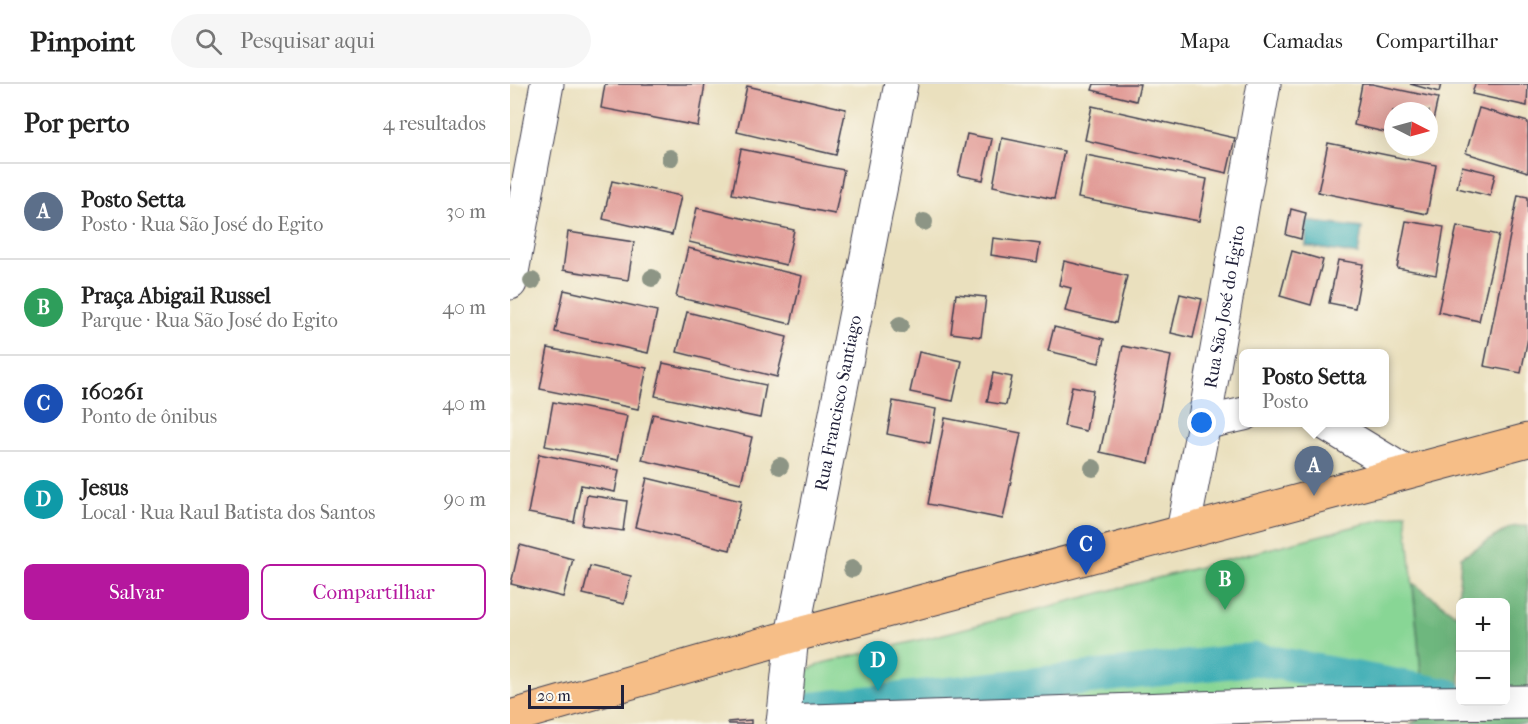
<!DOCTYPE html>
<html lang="pt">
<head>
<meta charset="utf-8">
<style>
	body { margin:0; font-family:"IM FELL French Canon",serif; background:#f6f6f6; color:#222 }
	.controls { position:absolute; right:18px; bottom:18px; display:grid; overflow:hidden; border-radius:9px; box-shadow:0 6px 24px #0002 }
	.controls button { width:54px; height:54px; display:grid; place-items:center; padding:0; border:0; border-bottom:2px solid #e0e0e0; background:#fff; color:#222; font:30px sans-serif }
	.compass { position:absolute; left:874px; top:18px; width:54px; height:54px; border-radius:50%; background:#fff; box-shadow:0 6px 24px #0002; rotate:96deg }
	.scale { position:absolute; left:18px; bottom:15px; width:96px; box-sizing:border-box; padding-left:6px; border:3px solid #22223b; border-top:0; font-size:16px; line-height:21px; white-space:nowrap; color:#22223b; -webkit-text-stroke:4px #fbf7ec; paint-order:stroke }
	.you { position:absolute; left:692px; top:339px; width:21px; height:21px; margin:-15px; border:4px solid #fff; border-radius:50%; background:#1a73e8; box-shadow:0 0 0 9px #1a73e833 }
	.badge { display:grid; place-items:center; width:39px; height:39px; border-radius:50%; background:#b5179e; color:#fff; font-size:20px; font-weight:700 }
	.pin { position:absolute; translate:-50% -50px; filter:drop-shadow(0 2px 3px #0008) }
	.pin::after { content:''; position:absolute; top:32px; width:21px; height:18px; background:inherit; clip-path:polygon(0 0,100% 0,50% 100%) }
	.popup { position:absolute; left:729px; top:265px; width:150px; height:78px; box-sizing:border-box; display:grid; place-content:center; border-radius:9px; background:#fff; filter:drop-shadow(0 2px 4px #0005); font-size:20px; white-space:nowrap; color:#767676 }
	.popup b { font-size:22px; color:#222 }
	.popup::after { content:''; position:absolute; left:50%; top:100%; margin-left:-12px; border:12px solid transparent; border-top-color:#fff }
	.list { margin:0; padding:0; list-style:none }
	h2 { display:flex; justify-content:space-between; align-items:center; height:78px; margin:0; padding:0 24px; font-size:26px }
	h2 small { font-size:20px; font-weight:400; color:#767676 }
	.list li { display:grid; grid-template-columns:39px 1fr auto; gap:18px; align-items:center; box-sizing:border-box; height:96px; padding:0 24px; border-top:2px solid #e0e0e0 }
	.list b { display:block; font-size:22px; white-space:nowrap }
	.list p { margin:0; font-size:20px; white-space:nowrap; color:#767676 }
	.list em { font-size:20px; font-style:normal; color:#767676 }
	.actions { display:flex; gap:12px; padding:18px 24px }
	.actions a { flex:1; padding:14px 0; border:2px solid #b5179e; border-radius:9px; text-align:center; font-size:21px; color:#b5179e }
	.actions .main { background:#b5179e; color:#fff }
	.icon { flex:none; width:33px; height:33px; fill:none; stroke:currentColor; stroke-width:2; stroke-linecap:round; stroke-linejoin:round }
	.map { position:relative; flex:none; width:1018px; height:640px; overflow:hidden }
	header { display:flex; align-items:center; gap:36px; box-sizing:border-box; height:84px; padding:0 30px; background:#fff; border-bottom:2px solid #e0e0e0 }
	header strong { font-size:28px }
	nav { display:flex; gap:33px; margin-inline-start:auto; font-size:21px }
	.search { width:420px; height:54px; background:#f6f6f6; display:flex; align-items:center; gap:15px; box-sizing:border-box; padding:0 21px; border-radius:33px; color:#767676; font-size:22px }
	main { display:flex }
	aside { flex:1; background:#fff }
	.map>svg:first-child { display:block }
	.green { fill:#88d695; stroke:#557c68; stroke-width:1.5 }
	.forest { fill:#6eb77e; stroke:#486c5c; stroke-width:1.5; fill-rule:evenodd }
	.water { fill:#39abb3; stroke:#2e6677; stroke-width:1.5 }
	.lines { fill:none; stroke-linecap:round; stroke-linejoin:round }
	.canal { stroke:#39abb3; stroke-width:33 }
	.building { fill:#e09692 }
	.minor-casing { stroke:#403e4f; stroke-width:35 }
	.major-casing { stroke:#403e4f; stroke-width:35 }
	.minor { stroke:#fff; stroke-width:33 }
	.major { stroke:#f6be87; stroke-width:33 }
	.tree { fill:#8d9585 }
	.labels { text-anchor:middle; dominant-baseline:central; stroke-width:4.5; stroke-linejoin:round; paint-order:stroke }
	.street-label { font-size:18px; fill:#22223b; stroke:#fbf7ec }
</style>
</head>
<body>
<header>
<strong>Pinpoint</strong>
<div class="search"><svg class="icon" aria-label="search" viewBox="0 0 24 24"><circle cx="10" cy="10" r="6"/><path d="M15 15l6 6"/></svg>Pesquisar aqui</div>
<nav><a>Mapa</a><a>Camadas</a><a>Compartilhar</a></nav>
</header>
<main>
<aside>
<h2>Por perto<small>4 resultados</small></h2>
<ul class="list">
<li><span class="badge" style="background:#5c6f8a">A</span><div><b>Posto Setta</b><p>Posto · Rua São José do Egito</p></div><em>30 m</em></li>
<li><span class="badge" style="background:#2e9e5b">B</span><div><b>Praça Abigail Russel</b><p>Parque · Rua São José do Egito</p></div><em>40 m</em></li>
<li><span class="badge" style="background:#1a4fb4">C</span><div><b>160261</b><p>Ponto de ônibus</p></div><em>40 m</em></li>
<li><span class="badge" style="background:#0f9aa8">D</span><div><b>Jesus</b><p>Local · Rua Raul Batista dos Santos</p></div><em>90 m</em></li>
</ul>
<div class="actions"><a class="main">Salvar</a><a>Compartilhar</a></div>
</aside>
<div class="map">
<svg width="1018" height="640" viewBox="0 0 1018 640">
	<rect width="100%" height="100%" fill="#fbf7ec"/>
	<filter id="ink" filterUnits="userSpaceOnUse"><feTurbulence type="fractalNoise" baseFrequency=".0167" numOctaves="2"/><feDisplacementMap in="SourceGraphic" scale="12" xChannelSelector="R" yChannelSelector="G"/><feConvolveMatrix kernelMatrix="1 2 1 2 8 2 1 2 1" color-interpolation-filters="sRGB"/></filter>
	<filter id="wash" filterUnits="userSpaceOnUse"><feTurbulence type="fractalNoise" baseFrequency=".008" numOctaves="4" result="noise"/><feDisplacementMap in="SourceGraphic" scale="24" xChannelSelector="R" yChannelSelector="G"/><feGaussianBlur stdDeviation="1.35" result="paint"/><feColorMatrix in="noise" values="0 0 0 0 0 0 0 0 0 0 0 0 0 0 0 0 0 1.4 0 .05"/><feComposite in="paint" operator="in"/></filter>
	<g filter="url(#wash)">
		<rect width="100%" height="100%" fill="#eae0be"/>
		<polygon class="green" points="896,429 915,633 283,640 293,588 313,579 422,553"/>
		<path class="forest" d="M1018,441V640H899L915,632L903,499L947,531L951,473L1001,443ZM950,518H996V618H950Z"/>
		<polygon class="water" points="796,137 852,144 848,171 796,162"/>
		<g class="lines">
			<polyline class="canal" points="306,624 746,575 938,611"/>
		</g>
		<g id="blocks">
			<g class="building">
				<polygon points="95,0 195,0 188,42 91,24"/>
				<polygon points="584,0 630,0 626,17 582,6"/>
				<polygon points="852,0 862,0 928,14 920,50 919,27 883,27 883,50 844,41"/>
				<polygon points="900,0 931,0 929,8"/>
				<polygon points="965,0 1018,0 1017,22 962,10"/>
				<polygon points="237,2 336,25 326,71 227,48"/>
				<polygon points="582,22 725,54 717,89 575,56"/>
				<polygon points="969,24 1018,38 1018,88 956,69"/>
				<polygon points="457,50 482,55 473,96 448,91"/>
				<polygon points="492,54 554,67 544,115 483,102"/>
				<polygon points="818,59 926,81 917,130 808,108"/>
				<polygon points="231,65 334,86 325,130 222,110"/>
				<polygon points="576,71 697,95 689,137 568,114"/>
				<polygon points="952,82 985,90 980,112 947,104"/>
				<polygon points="102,97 171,112 162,151 93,135"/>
				<polygon points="1008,111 1018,113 1018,254 1011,289 974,282"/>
				<polygon points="187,124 284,146 276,181 179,158"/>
				<polygon points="781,125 796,129 791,155 776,151"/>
				<polygon points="896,137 934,143 926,191 887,184"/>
				<polygon points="947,142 989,151 969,237 928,228"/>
				<polygon points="58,148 124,158 118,196 53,186"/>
				<polygon points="483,154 530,160 527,178 481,171"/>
				<polygon points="178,164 292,192 281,240 166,213"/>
				<polygon points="782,167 813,176 801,221 770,212"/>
				<polygon points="828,176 853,180 845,224 819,219"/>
				<polygon points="554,177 617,192 606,239 555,227 561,204 549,201"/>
				<polygon points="54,206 147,227 138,269 45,248"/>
				<polygon points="446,210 476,213 471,253 441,249"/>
				<polygon points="670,210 692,215 683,254 661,249"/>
				<polygon points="177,228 277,253 267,293 167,268"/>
				<polygon points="544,243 594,255 589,279 538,267"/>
				<polygon points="613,262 661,272 639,379 590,368"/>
				<polygon points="38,264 137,284 128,325 30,305"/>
				<polygon points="409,268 452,277 443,317 400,308"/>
				<polygon points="153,279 256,301 250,334 145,312"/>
				<polygon points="483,289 502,293 496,321 477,318"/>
				<polygon points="562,302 583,306 576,347 554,342"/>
				<polygon points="383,317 426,325 420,359 377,350"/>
				<polygon points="43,318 117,332 108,376 35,362"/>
				<polygon points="143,330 242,353 231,399 132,376"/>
				<polygon points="435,334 511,349 493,435 418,420"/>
				<polygon points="29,370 109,386 105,408 71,401 64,438 18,429"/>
				<polygon points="137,394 231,417 220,466 125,443"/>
				<polygon points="77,411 117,417 113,447 72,441"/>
				<polygon points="10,461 63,475 53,513 1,500"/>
				<polygon points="80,482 121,492 114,520 73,510"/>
				<polygon points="241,636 241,640 219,640 218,638"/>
			</g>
		</g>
	</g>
	<g filter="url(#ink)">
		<use href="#blocks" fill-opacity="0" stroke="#403e4f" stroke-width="1.5"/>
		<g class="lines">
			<defs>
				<g id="minor">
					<polyline points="0,199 37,0"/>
					<polyline points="813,338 895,388"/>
					<polyline points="694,339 734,330"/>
					<path id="s1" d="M673,447L694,339L754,0"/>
					<polyline points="273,638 804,620 1018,618"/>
					<path id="s2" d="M273,640L282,552L391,0"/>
				</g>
				<polyline id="major" points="0,633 282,552 1018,356"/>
			</defs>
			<use href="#minor" class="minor-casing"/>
			<use href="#major" class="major-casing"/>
			<use href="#minor" class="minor"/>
			<use href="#major" class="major"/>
		</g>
		<g class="tree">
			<circle cx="160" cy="74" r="9"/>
			<circle cx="414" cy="138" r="9"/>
			<circle cx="142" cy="194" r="9"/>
			<circle cx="22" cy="197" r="9"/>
			<circle cx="390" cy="241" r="9"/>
			<circle cx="270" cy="382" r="9"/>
			<circle cx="583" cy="384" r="9"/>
			<circle cx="342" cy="485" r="9"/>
		</g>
	</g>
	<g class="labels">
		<g class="street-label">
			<text stroke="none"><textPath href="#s1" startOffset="228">Rua São José do Egito</textPath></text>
			<text stroke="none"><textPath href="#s2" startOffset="326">Rua Francisco Santiago</textPath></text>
		</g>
	</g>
</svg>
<div class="controls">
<button>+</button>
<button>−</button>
</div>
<svg class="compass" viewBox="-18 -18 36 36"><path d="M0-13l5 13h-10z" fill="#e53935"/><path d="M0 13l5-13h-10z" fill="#767676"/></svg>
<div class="scale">20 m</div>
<div class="you"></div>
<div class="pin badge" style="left:804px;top:412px;background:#5c6f8a">A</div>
<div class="popup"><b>Posto Setta</b>Posto</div>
<div class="pin badge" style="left:715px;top:526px;background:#2e9e5b">B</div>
<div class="pin badge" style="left:576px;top:491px;background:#1a4fb4">C</div>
<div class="pin badge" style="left:368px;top:607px;background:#0f9aa8">D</div>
</div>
</main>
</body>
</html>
